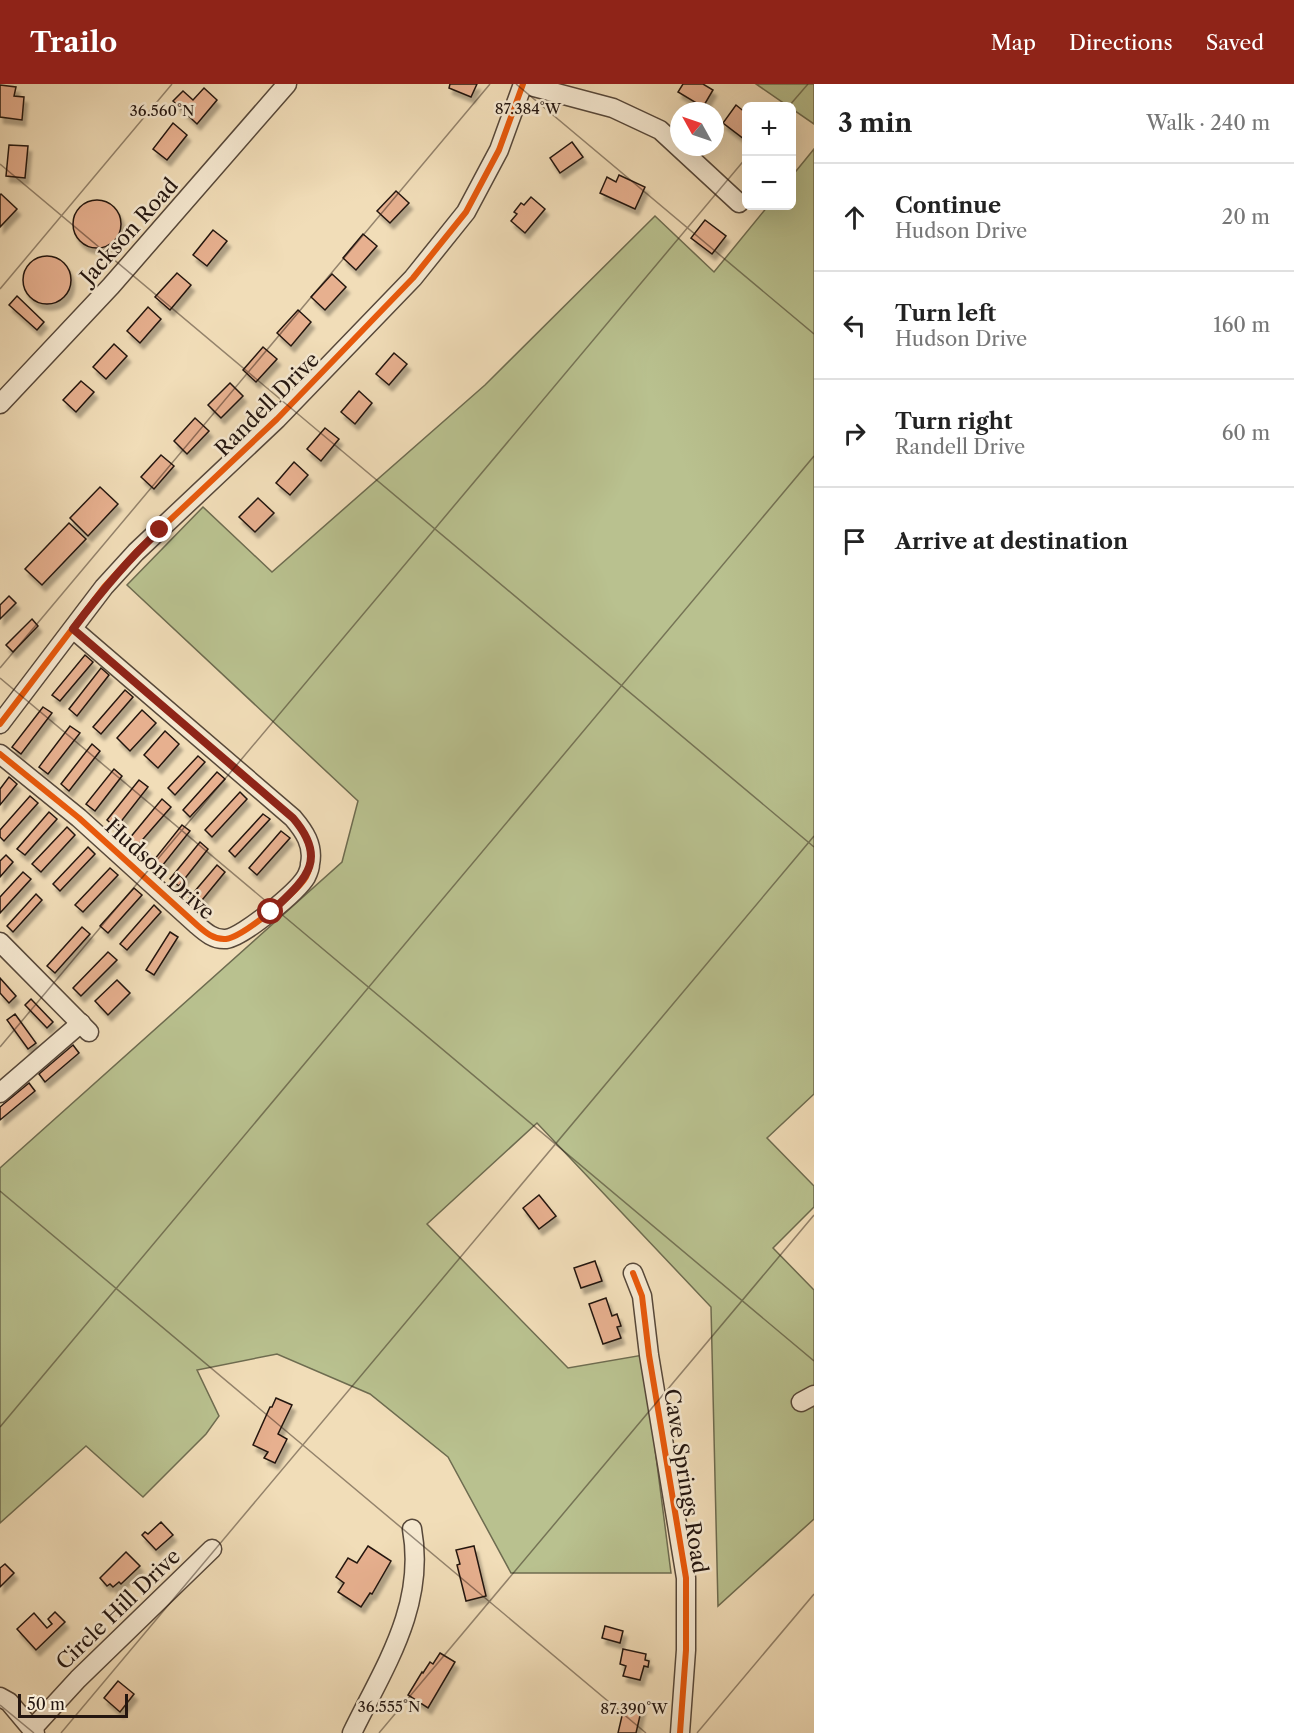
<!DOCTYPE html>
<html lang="en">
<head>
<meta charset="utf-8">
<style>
	body { margin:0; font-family:"Libre Caslon Text",serif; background:#f2f2f2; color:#222 }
	.controls { position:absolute; right:18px; top:18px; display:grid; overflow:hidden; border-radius:9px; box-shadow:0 6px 24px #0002 }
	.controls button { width:54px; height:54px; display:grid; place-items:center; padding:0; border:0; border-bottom:2px solid #e0e0e0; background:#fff; color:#222; font:30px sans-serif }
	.compass { position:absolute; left:670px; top:18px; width:54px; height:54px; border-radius:50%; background:#fff; box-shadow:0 6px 24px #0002; rotate:310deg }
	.scale { position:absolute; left:18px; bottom:15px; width:110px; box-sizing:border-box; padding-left:6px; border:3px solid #241610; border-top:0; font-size:16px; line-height:21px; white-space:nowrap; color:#241610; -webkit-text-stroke:4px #f6e9d1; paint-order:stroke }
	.stop { position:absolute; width:18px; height:18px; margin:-14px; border:4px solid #8f2418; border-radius:50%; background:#fff }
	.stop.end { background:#8f2418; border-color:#fff; box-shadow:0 2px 6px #0008 }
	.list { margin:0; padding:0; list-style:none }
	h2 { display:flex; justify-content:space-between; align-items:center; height:78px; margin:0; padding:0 24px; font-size:26px }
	h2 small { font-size:20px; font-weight:400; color:#767676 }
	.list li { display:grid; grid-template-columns:39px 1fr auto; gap:18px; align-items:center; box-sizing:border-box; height:108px; padding:0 24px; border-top:2px solid #e0e0e0 }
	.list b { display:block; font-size:22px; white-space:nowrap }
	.list p { margin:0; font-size:20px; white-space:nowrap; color:#767676 }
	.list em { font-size:20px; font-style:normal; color:#767676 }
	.icon { flex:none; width:33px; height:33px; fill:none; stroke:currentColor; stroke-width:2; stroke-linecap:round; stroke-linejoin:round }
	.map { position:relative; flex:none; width:814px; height:1649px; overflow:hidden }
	header { display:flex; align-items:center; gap:36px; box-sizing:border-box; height:84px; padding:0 30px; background:#8f2418; color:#fff }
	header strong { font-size:28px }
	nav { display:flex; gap:33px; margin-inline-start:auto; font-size:21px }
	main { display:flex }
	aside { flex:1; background:#fff }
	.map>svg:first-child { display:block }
	.green { fill:#b9c18f; stroke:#6e6c50; stroke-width:1.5 }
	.building { fill:#e7b08f; stroke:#241610; stroke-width:1.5; filter:url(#shadow) }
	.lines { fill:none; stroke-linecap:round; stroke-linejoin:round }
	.minor-casing { stroke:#57483a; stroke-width:21 }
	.minor { stroke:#f6e9d1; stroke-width:18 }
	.cycleway-casing { stroke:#f6e9d1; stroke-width:10 }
	.cycleway { stroke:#e8590c; stroke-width:6 }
	.route { stroke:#8f2418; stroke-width:8 }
	.ticks { fill:none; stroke:#241610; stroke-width:1.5; stroke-opacity:0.45 }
	.labels { text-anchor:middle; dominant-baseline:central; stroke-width:5; stroke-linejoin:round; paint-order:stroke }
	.street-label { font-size:21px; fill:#241610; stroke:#f6e9d1 }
	.ticks-label { font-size:15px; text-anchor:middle; fill:#241610; stroke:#f6e9d1; stroke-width:5; stroke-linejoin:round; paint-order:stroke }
</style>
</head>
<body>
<header>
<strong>Trailo</strong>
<nav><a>Map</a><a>Directions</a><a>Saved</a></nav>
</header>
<main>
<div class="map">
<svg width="814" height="1649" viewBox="0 0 814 1649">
	<defs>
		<filter id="shadow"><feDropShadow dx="3.5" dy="6" stdDeviation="1.5" flood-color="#0004"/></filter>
	</defs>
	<rect width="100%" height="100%" fill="#f1ddb8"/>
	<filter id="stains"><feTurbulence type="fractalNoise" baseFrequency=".00333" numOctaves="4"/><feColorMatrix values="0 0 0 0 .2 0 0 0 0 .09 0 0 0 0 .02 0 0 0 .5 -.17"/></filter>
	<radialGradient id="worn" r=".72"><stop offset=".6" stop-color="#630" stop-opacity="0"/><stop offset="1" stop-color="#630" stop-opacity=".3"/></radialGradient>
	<g class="green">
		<polygon points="756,0 814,0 814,40"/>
		<polygon points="814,65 814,1010 767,1054 814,1102 814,1123 773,1164 814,1206 814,1435 718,1522 711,1223 537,1039 427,1140 568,1284 643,1271 671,1489 511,1489 448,1373 370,1310 277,1270 197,1286 219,1332 206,1350 143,1413 86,1362 0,1439 0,1084 342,778 358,717 127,501 203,423 272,488 485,301 655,132 714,188 768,122 792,122 792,92"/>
	</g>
	<g class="building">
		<polygon points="450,0 477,0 471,13 449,4"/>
		<polygon points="683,0 703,0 713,6 703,23 678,8"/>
		<polygon points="0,1 16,3 14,12 24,13 22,36 0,33"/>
		<polygon points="204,4 217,16 197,40 173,17 183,7 193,16"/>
		<polygon points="736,21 746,29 746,51 744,55 723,39"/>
		<polygon points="173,39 187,51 167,76 153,65"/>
		<polygon points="572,58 583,73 560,89 550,74"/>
		<polygon points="9,61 28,62 25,94 6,92"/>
		<polygon points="619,91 645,103 635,125 600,109 607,93 616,98"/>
		<polygon points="396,107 409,119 390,139 377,127"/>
		<polygon points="1,110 17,125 0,143 0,111"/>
		<polygon points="531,113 545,125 525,149 511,137 517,130 514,128 521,119 524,121"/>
		<circle cx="97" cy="140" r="24"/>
		<polygon points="705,136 726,152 712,170 691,154"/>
		<polygon points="213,146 227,157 207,182 193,171"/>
		<polygon points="363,150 377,162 356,186 343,174"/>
		<circle cx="47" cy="196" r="24"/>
		<polygon points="177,189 191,201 170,226 155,213"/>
		<polygon points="332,190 346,203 325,226 311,213"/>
		<polygon points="17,212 44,238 37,246 9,221"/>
		<polygon points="148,223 161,235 140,259 127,247"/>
		<polygon points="298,226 311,238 291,262 277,249"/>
		<polygon points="114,260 127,272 106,295 93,283"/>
		<polygon points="263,263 277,275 256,298 243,286"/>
		<polygon points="394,269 407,280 389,301 376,290"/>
		<polygon points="81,297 94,308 76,328 63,316"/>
		<polygon points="230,299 243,312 221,334 208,321"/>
		<polygon points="359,307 372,319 355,340 341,328"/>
		<polygon points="195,334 209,347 187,370 174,357"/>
		<polygon points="325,344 339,355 321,377 307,365"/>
		<polygon points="161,371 174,382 154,405 141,393"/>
		<polygon points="294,378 308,391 290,411 276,399"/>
		<polygon points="100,403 118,420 88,452 70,434"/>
		<polygon points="258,414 274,429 255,448 239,433"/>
		<polygon points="69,439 86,455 42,501 25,485"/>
		<polygon points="9,512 16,519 0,535 0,521"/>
		<polygon points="32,535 38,542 13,568 6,561"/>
		<polygon points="85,571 93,578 60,617 52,611"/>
		<polygon points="101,584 109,591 77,632 69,625"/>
		<polygon points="125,606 133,613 101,650 93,643"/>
		<polygon points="43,623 52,629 21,670 12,663"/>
		<polygon points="142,626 156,639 130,667 117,654"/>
		<polygon points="70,642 80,649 48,690 39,683"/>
		<polygon points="165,647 179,660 158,684 144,671"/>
		<polygon points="92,660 100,667 69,707 61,700"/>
		<polygon points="198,672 205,678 175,711 168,704"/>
		<polygon points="114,685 122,692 95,727 86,720"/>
		<polygon points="217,688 225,695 190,733 183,726"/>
		<polygon points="9,693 17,700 0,721 0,705"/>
		<polygon points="139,696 148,703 116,744 107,736"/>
		<polygon points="240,708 247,715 212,753 205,746"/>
		<polygon points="30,712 38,719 4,757 0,753 0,746"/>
		<polygon points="162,715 171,723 137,762 129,755"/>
		<polygon points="49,728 57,735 25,771 17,765"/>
		<polygon points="263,730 270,735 235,773 229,767"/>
		<polygon points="182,741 190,747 162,782 154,776"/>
		<polygon points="67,743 75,751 41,788 32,780"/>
		<polygon points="281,747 290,754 257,791 249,784"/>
		<polygon points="200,758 208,765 179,802 170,795"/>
		<polygon points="88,763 95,770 60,807 53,800"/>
		<polygon points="6,771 13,778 0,793 0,777"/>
		<polygon points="217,781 225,788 198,821 189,814"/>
		<polygon points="110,784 118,791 83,828 75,821"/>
		<polygon points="23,788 31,795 0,829 0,813"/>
		<polygon points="134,804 142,811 108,849 100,842"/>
		<polygon points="36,810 42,816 13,848 7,842"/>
		<polygon points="154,821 161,828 127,866 120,860"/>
		<polygon points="82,843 90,850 55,889 47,882"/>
		<polygon points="170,848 178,853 154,891 146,886"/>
		<polygon points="108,868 117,876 81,912 73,904"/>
		<polygon points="0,894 16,912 9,919 0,909"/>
		<polygon points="117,896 130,909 108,931 95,917"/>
		<polygon points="31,915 53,938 47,944 25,921"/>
		<polygon points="15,930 36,959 28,965 7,936"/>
		<polygon points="73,961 79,969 45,998 39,990"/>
		<polygon points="29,999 35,1007 0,1036 0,1023"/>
		<polygon points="539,1111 556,1132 539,1145 523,1124"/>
		<polygon points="595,1177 602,1197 581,1204 574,1184"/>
		<polygon points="606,1214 612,1232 617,1230 621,1242 617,1243 621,1254 603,1260 589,1220"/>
		<polygon points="276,1314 292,1321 278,1350 287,1355 275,1379 264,1374 268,1368 253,1361 270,1323 272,1323"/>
		<polygon points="161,1438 173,1451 156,1466 142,1451 145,1448 148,1450"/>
		<polygon points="368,1462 391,1477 372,1510 370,1509 361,1523 338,1508 344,1499 336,1493 348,1474 357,1479"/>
		<polygon points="474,1462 486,1512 466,1517 457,1481 460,1480 456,1466"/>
		<polygon points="126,1468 140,1482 121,1500 119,1498 113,1503 110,1500 107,1502 100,1494"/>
		<polygon points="5,1480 14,1489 0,1503 0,1484"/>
		<polygon points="55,1528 65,1538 36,1566 17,1545 34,1529 47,1544 52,1540 48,1535"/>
		<polygon points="605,1542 623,1547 620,1559 602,1554"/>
		<polygon points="623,1565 646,1570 645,1576 649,1577 648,1583 644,1582 640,1596 623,1592 626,1582 620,1580"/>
		<polygon points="440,1569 455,1578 428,1624 408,1611 422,1588 423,1589 430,1578 433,1580"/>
		<polygon points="118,1597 134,1610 120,1628 104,1614"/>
		<polygon points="625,1619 642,1623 636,1649 618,1649"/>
	</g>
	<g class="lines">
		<defs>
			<g id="minor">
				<polyline points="523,0 613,24 660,46 739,119"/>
				<polyline points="0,320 111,202 287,0"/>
				<polyline points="0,640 104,503 136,468 277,335 413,194 466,128 499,66 523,0"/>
				<path d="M0,670L79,734L197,841C205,848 214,856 226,855C243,853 297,808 306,793C308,789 310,783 310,780C314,761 304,747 293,734L73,545"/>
				<polyline points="0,858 89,948"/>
				<polyline points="0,1009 81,939"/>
				<polyline points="633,1189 642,1212 649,1271 686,1494 686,1566 680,1649"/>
				<polyline points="801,1318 814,1311"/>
				<polyline points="0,1613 9,1618 35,1649"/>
				<polyline points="32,1645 78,1595 212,1465"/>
				<path d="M352,1649C384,1583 426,1522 412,1445"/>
			</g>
		</defs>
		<use href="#minor" class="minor-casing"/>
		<use href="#minor" class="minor"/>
		<defs>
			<g id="cycleway">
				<polyline points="0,640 104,503 136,468 277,335 413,194 466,128 499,66 523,0"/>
				<path d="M0,670L79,734L197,841C205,848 214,856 226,855C243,853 297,808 306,793C308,789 310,783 310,780C314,761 304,747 293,734L73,545"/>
				<polyline points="633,1189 642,1212 649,1271 686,1494 686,1566 680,1649"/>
			</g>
		</defs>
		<use href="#cycleway" class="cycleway-casing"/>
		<use href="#cycleway" class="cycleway"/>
	</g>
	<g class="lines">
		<path class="route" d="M160,446C127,476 100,509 73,545L293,734C330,777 304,796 271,828"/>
	</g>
	<path class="ticks" d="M516,0L814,250M789,22L808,0M0,80L814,763M0,205L172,0M0,584L490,0M0,594L814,1277M0,963L746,74M0,1107L646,1649M0,1343L814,372M0,1621L34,1649M61,1649L814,752M379,1649L814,1131M697,1649L814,1510"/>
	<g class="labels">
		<g class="street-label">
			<text transform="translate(129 147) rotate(-48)">Jackson Road</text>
			<text transform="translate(267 320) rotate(-45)">Randell Drive</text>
			<text transform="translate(160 785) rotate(42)">Hudson Drive</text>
			<text transform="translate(686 1397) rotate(81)">Cave Springs Road</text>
			<text transform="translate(118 1525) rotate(-44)">Circle Hill Drive</text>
		</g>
	</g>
	<g class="ticks-label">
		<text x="528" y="30">87.384°W</text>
		<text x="162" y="32">36.560°N</text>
		<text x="389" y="1628">36.555°N</text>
		<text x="634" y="1630">87.390°W</text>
	</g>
	<rect width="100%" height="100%" filter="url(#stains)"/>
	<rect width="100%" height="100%" fill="url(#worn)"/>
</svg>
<div class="controls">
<button>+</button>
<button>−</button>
</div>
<svg class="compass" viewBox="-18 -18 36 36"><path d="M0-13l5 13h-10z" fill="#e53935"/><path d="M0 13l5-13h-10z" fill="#767676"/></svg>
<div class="scale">50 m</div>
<div class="stop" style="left:271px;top:828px"></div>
<div class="stop end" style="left:160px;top:446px"></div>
</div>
<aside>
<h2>3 min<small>Walk · 240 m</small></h2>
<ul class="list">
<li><svg class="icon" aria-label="ahead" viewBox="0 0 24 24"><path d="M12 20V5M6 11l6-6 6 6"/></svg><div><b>Continue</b><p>Hudson Drive</p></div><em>20 m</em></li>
<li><svg class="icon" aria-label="left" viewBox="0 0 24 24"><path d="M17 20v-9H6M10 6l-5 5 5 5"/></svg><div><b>Turn left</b><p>Hudson Drive</p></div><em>160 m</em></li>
<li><svg class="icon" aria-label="right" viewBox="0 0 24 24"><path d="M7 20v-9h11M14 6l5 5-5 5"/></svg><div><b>Turn right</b><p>Randell Drive</p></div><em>60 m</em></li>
<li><svg class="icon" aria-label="arrive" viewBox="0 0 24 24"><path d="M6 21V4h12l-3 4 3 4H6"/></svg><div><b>Arrive at destination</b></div></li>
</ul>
</aside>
</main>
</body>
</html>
